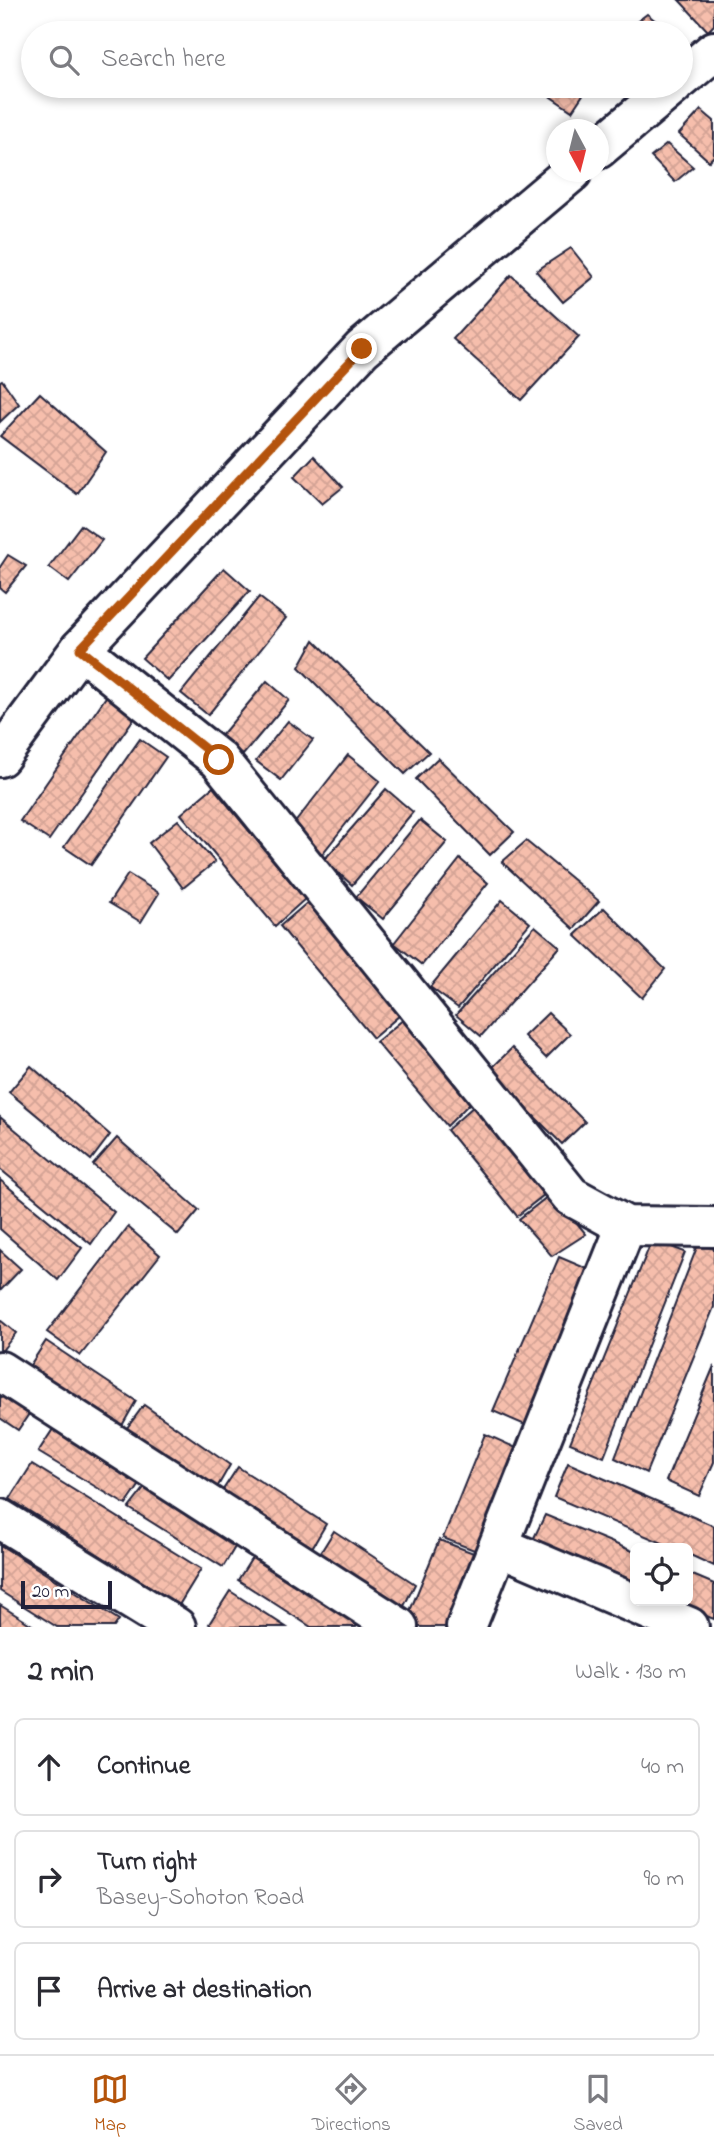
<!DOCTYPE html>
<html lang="en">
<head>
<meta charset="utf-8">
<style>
	body { margin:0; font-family:"Indie Flower",sans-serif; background:#f2f2f3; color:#2b2b33 }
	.controls { position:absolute; right:21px; bottom:21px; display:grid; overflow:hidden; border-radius:10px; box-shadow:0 4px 10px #0003 }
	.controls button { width:63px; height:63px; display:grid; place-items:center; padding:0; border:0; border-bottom:2px solid #e1e1e2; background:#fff; color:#2b2b33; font:35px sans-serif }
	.compass { position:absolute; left:546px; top:119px; width:63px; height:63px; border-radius:50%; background:#fff; box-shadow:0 4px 10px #0003; rotate:173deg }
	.scale { position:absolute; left:21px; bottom:18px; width:91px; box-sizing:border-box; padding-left:7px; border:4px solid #22223b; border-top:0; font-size:19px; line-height:24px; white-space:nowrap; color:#22223b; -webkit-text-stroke:5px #fff; paint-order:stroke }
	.stop { position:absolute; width:21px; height:21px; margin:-16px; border:5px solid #b45309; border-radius:50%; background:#fff }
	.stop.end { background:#b45309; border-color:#fff; box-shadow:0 2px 7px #0008 }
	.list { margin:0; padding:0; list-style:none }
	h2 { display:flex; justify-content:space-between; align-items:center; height:91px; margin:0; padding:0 28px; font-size:30px }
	h2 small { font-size:23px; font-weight:400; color:#7c7c81 }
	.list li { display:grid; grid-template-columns:46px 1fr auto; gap:21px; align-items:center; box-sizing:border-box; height:98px; margin:0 14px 14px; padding:0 14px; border:2px solid #e1e1e2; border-radius:10px }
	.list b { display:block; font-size:26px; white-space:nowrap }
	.list p { margin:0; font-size:23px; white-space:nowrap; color:#7c7c81 }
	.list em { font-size:23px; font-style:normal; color:#7c7c81 }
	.icon { flex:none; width:38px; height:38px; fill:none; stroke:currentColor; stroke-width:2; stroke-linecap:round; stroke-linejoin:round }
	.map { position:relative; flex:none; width:714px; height:1627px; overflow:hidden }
	.search { position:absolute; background:#fff; box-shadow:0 4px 10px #0003; left:21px; right:21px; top:21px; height:77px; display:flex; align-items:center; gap:18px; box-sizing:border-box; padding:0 24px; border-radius:38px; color:#7c7c81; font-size:26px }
	.sheet { height:427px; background:#fff }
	nav { display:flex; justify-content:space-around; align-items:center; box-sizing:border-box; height:98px; border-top:2px solid #e1e1e2; background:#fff; font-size:19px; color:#7c7c81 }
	nav a { display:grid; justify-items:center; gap:4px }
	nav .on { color:#b45309 }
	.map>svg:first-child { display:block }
	.building { fill:url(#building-cross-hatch); stroke:#22223b; stroke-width:2 }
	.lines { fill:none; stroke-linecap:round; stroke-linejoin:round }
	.minor-casing { stroke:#22223b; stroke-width:44 }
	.major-casing { stroke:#22223b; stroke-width:44 }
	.minor { stroke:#fff; stroke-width:38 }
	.major { stroke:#fff; stroke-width:38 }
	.route { stroke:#b45309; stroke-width:9 }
</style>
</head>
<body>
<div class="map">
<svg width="714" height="1627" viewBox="0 0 714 1627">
	<defs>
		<pattern id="building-cross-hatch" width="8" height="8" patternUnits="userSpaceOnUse" patternTransform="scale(1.75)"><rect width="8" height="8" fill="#f6beac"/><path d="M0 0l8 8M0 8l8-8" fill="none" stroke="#d3a395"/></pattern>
	</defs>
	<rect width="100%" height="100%" fill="#fff"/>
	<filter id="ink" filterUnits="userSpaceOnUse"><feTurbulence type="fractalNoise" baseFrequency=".0143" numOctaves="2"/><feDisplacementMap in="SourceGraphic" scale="14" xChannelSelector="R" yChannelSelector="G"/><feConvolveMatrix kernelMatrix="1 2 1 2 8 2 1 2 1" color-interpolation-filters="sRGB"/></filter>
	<g filter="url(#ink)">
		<g class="building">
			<polygon points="679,0 714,0 714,25 708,31"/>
			<polygon points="647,14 671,33 630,33 626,30"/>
			<polygon points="550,86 579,86 586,90 572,111 545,93"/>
			<polygon points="701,110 714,121 714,156 709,161 679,134"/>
			<polygon points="667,144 693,167 675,182 651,157"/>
			<polygon points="571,248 594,277 563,302 536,271"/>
			<polygon points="511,275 579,337 521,400 453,339"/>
			<polygon points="2,380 19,404 0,422 0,381"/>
			<polygon points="40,393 106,452 77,494 0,436"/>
			<polygon points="314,456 343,487 322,504 294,477"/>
			<polygon points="81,525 102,540 69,582 49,567"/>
			<polygon points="8,555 26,566 5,592 0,588 0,567"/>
			<polygon points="224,568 250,591 168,681 142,658"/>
			<polygon points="259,597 286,618 208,715 181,693"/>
			<polygon points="314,640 429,752 405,774 299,667"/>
			<polygon points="267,681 289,700 243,755 221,736"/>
			<polygon points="108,694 137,714 49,840 20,821"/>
			<polygon points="288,721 313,740 281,780 256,761"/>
			<polygon points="140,739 166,757 91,865 64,847"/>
			<polygon points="348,755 380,781 322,854 290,829"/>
			<polygon points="438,758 514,832 490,855 416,779"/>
			<polygon points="213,787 305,899 275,926 181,814"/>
			<polygon points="386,789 413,812 352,885 324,860"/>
			<polygon points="178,820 215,862 183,888 149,843"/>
			<polygon points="420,820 447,842 383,919 356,897"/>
			<polygon points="526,841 599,901 574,929 502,862"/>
			<polygon points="460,859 488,883 422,965 394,943"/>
			<polygon points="128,874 159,893 141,922 109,903"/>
			<polygon points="502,900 530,923 458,1008 430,987"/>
			<polygon points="308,902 400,1015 373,1038 280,926"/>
			<polygon points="604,908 665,969 642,998 575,935"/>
			<polygon points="535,926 560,947 481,1036 456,1015"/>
			<polygon points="548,1013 570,1034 546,1058 524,1036"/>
			<polygon points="404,1019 472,1101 447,1126 376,1042"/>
			<polygon points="512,1048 585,1122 562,1144 489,1071"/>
			<polygon points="31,1066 110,1135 91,1160 9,1092"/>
			<polygon points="475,1105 549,1191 517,1216 447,1130"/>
			<polygon points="0,1117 114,1212 91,1244 0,1169"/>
			<polygon points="117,1138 199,1210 178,1235 93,1165"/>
			<polygon points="0,1180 82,1248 58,1280 0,1229"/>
			<polygon points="552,1193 586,1234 552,1256 519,1219"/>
			<polygon points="128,1227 160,1255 80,1356 47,1332"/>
			<polygon points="652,1240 685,1252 604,1457 570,1443"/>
			<polygon points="699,1242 714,1249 714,1307 646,1473 615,1458"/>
			<polygon points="0,1250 21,1269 0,1291"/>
			<polygon points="559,1257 590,1270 532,1428 493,1411"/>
			<polygon points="0,1320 16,1333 0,1353"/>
			<polygon points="46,1341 136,1401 116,1436 23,1376"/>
			<polygon points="714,1366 714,1462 699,1496 666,1481"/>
			<polygon points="0,1386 33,1408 18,1430 0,1418"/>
			<polygon points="144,1405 230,1465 211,1498 121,1436"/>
			<polygon points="57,1423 143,1480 126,1505 38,1452"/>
			<polygon points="485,1434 523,1451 482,1553 443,1538"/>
			<polygon points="568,1463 714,1526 714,1566 688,1554 688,1548 674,1548 554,1497"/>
			<polygon points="32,1464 201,1569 179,1605 10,1499"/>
			<polygon points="238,1467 326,1524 306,1558 215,1502"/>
			<polygon points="150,1481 238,1542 223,1567 129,1508"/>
			<polygon points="545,1515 635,1552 635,1588 530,1546"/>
			<polygon points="334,1531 415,1584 400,1614 316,1560"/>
			<polygon points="439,1540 479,1555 450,1627 416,1627 405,1623"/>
			<polygon points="0,1545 119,1620 114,1627 57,1627 0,1591"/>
			<polygon points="257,1550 361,1619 356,1627 311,1627 238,1580"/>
			<polygon points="688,1573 714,1584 714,1619 668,1601 688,1601"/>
			<polygon points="230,1591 286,1627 214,1627 209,1624"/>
			<polygon points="0,1605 35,1627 0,1627"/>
		</g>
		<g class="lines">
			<defs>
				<g id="minor">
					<polyline points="80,649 219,760 571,1196 626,1226 714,1227"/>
					<polyline points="0,1371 398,1627"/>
					<polyline points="0,1519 176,1627"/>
					<polyline points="499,1546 689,1627"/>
					<polyline points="466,1627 626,1226"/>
				</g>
				<g id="major">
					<polyline points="681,79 714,51"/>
					<polyline points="598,149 673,86"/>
					<polyline points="0,757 80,649 362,349 572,172"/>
				</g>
			</defs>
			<use href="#minor" class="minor-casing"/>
			<use href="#major" class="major-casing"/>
			<use href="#minor" class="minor"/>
			<use href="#major" class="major"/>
		</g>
	</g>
	<g class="lines" filter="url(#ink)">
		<polyline class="route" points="219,760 80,649 362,349"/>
	</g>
</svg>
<div class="controls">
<button><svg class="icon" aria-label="locate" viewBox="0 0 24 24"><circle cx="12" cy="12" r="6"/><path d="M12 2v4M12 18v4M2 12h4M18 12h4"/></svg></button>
</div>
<svg class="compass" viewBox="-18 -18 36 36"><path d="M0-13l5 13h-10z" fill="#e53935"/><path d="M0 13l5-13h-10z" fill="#7c7c81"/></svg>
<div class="scale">20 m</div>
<div class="stop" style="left:219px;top:760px"></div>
<div class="stop end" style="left:362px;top:349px"></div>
<div class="search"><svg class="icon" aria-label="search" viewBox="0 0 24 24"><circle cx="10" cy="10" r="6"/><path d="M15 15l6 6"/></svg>Search here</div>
</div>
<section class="sheet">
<h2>2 min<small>Walk · 130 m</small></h2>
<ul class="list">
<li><svg class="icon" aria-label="ahead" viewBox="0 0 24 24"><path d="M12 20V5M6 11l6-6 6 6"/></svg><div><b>Continue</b></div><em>40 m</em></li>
<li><svg class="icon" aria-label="right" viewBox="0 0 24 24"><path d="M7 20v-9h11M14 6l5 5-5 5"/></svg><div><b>Turn right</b><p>Basey-Sohoton Road</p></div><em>90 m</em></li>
<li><svg class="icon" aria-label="arrive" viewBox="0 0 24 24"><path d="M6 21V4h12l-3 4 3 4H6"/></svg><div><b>Arrive at destination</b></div></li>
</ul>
</section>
<nav>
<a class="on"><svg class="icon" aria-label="map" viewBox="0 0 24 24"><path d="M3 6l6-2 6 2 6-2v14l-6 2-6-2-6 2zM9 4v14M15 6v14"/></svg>Map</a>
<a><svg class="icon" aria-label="directions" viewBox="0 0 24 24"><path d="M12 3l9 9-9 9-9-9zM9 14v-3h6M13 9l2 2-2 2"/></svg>Directions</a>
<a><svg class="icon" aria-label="saved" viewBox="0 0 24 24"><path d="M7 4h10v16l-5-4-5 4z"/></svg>Saved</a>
</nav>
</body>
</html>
